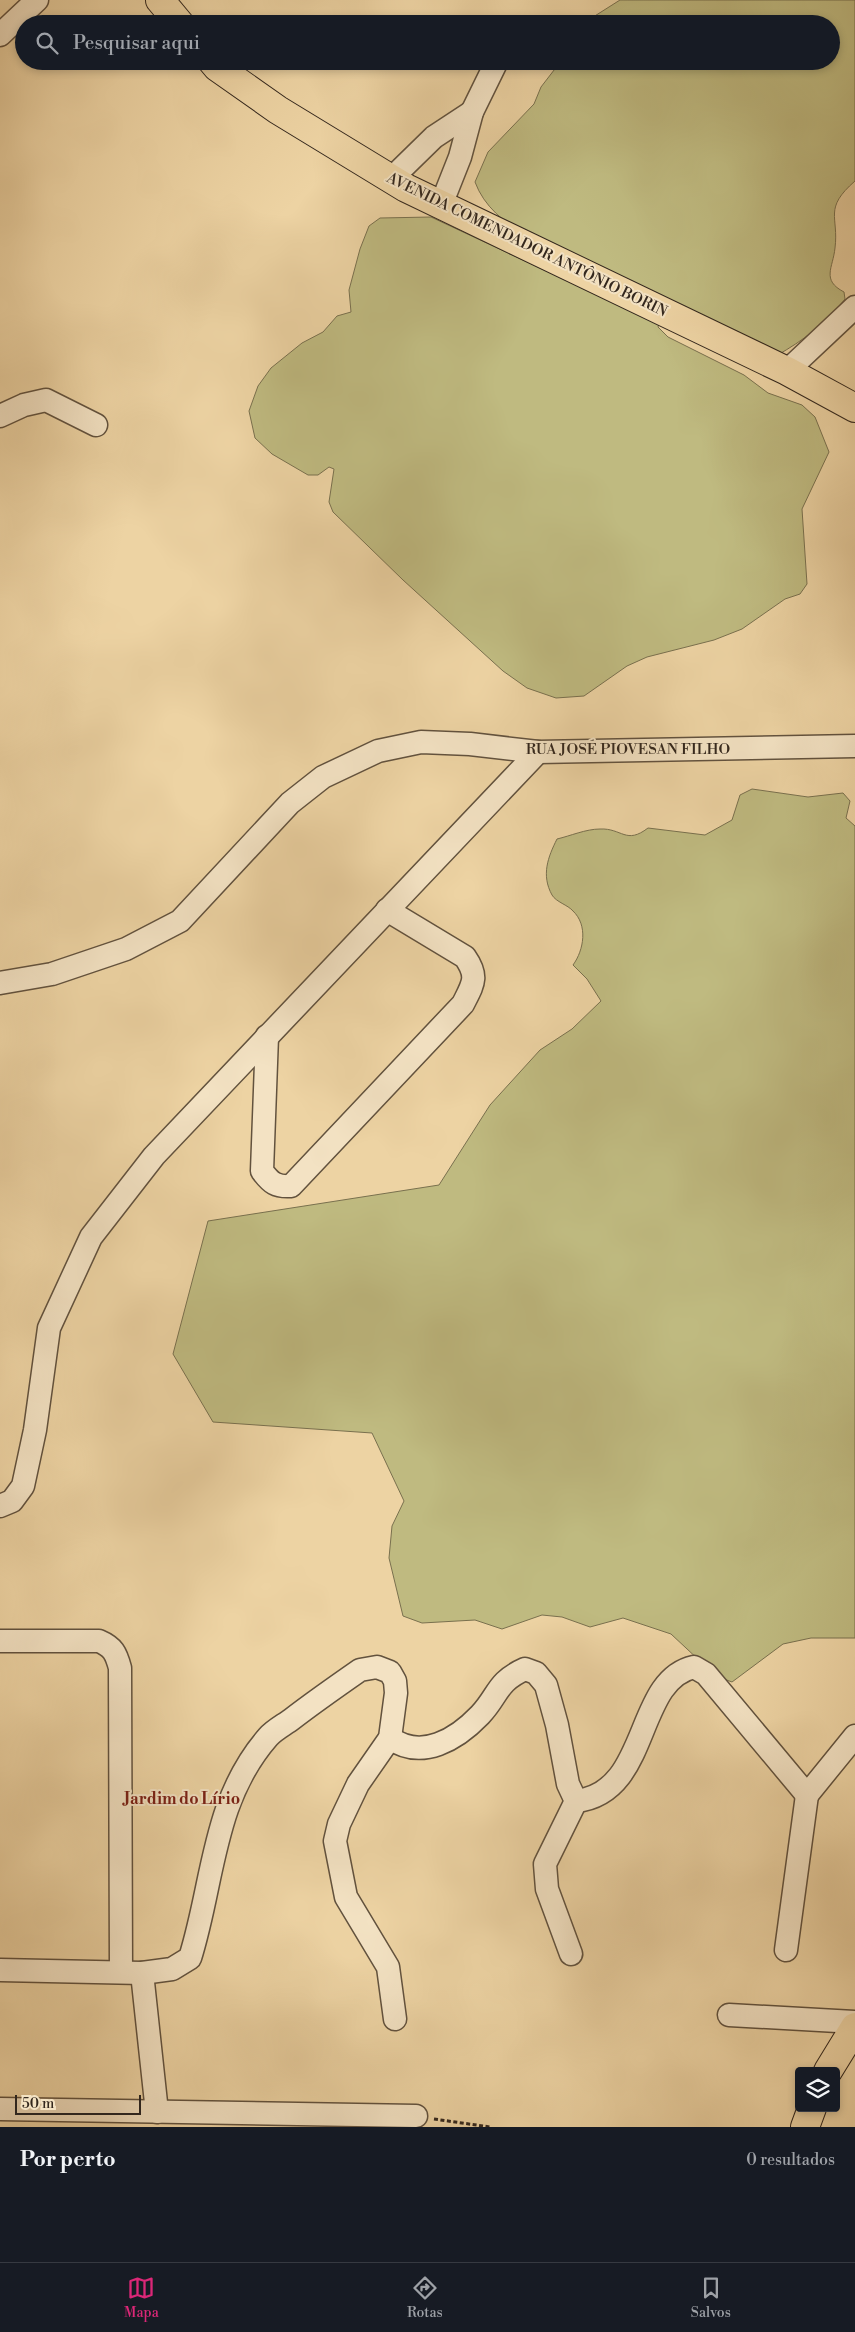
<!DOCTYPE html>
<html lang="pt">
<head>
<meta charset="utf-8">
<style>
	body { margin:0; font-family:"Libre Bodoni",serif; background:#242831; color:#f1f3f6 }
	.controls { position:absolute; right:15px; bottom:15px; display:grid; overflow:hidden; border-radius:5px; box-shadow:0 2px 8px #0003 }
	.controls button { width:45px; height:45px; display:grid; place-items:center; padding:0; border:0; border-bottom:1px solid #363941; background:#171b24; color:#f1f3f6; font:25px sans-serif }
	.scale { position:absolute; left:15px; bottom:12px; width:126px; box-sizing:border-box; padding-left:5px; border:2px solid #33271d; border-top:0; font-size:14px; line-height:18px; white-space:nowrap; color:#33271d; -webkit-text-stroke:4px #f3e2c3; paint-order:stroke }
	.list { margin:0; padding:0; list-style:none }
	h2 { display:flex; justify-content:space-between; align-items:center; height:65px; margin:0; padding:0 20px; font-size:21px }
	h2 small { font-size:16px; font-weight:400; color:#9ea1a6 }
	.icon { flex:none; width:28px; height:28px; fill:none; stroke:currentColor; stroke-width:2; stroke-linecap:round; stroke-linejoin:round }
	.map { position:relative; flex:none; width:855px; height:2127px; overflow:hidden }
	.search { position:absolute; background:#171b24; box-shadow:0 2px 8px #0003; left:15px; right:15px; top:15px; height:55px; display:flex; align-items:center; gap:12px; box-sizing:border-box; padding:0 18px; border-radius:28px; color:#9ea1a6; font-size:19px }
	.sheet { height:135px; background:#171b24 }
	nav { display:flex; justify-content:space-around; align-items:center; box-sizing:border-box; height:70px; border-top:1px solid #363941; background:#171b24; font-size:14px; color:#9ea1a6 }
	nav a { display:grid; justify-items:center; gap:2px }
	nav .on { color:#db2777 }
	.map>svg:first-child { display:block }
	.green { fill:#bfba80; stroke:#79704e }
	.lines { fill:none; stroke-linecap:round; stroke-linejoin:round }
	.minor-casing { stroke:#62523e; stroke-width:25 }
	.major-casing { stroke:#33271d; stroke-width:30 }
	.path { stroke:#33271d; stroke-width:3; stroke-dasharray:4 2.5; stroke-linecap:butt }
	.minor { stroke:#f3e2c3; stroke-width:22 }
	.major { stroke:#edd3a3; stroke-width:28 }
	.labels { text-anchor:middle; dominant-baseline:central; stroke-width:4; stroke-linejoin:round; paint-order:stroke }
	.street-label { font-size:15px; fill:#33271d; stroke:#f3e2c3 }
	.neighbourhood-label { font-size:16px; font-weight:bold; fill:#7a1f14; stroke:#f3e2c3 }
</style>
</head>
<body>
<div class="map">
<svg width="855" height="2127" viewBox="0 0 855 2127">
	<rect width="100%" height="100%" fill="#edd3a3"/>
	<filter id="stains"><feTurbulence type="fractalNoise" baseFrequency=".004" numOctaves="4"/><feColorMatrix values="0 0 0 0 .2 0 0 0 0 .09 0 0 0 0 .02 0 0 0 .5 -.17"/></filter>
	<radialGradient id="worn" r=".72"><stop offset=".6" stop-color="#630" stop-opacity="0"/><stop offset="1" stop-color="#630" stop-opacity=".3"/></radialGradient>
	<g class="green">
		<path d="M620,0H855V181C823,209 839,216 835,248C833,268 821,280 844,292L845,299C825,324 804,340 776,356L659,323L658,327L668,337L744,375L768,393L802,405L815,417L829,452L802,509L807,584L800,594L785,599L742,629L714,640L647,657L627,666L584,696L556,698L527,688L503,671L403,580L333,512L329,502L334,469L329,467L318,475H308L272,454L255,438L249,411L258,386L271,368L302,343L323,332L337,316L351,312L349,290L360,249L369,226L380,218L431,217L570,282L615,299C608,291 601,283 593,277C555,245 493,231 475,182L488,152L534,104L541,87L561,61H831V24H588L590,19Z"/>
		<path d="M752,789L808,797L843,793L850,801L846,818L855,826V1638H811L783,1644L732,1682L716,1676L671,1634L623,1618L590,1627L562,1617L542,1615L502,1629L475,1620L422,1623L403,1616L389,1558L392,1526L404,1501L372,1433L213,1422L173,1354L208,1221L439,1185L490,1105L540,1050L572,1029L601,1001L587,979L573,965C584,950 588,925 573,911C568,905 556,902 552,895C541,875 548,857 557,839C570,836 586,829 600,829C622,828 626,845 648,828L705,835L732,820L740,795Z"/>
	</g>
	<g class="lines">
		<defs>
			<g id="minor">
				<polyline points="0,35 37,0"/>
				<polyline points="391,179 434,137 472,112"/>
				<polyline points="441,205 460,157 472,112 497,61"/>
				<polyline points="787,371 855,307"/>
				<polyline points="0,416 24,405 46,400 96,425"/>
				<polyline points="0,983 52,974 126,949 180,921 290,803 323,777 378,751 421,742 470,744 538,752 855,746"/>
				<path d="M267,1036L262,1171C271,1183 276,1187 291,1186L463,1004C473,984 479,977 465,957L387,910"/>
				<polyline points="0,1506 12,1501 23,1486 35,1430 49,1328 91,1237 154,1156 538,752"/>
				<path d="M0,1641H99C113,1647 116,1653 120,1668L121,1972"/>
				<path d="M390,1738C422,1761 457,1739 480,1715C499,1695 496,1682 525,1669L536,1673L546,1685L557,1725L568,1784L576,1801"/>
				<polyline points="807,1795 855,1736"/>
				<path d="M576,1801C651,1793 634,1680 694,1667L706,1674L807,1795"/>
				<polyline points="786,1950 807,1795"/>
				<polyline points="571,1954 547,1889 545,1864 576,1801"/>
				<path d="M0,1970L142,1973L172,1969L190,1958C214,1882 212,1801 268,1737C274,1730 284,1725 292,1719C314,1702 337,1686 360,1670L377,1667L390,1672L395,1681L396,1693L390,1738L358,1784L339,1824L335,1841L346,1897L388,1967L395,2019"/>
				<polyline points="142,1973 157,2112"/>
				<polyline points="729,2015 855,2022"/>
				<polyline points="0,2109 416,2116"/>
			</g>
			<g id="major">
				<polyline points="160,0 180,24"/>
				<polyline points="212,61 217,67 278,110 406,188 787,371 855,408"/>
				<polyline points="828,2071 855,2027"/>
				<polyline points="805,2127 812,2108"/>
			</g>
		</defs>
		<use href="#minor" class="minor-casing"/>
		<use href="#major" class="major-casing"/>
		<polyline class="path" points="434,2119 490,2127"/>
		<use href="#minor" class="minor"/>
		<use href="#major" class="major"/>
	</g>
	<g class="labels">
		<g class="street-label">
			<text transform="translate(527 245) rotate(26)">AVENIDA COMENDADOR ANTÔNIO BORIN</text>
			<text x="628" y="749">RUA JOSÉ PIOVESAN FILHO</text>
		</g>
		<g class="neighbourhood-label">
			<text x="182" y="1799">Jardim do Lírio</text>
		</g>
	</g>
	<rect width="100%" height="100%" filter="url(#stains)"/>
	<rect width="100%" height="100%" fill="url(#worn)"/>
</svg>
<div class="controls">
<button><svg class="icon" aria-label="layers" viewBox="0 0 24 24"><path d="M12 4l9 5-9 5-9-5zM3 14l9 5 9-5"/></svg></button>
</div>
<div class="scale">50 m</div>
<div class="search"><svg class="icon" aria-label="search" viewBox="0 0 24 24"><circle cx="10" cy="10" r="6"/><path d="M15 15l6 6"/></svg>Pesquisar aqui</div>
</div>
<section class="sheet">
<h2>Por perto<small>0 resultados</small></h2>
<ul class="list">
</ul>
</section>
<nav>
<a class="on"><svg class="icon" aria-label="map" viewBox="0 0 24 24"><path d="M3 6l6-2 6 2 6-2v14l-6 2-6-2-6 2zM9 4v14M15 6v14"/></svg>Mapa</a>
<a><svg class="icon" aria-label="directions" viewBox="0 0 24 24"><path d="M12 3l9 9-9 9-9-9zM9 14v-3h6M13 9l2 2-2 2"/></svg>Rotas</a>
<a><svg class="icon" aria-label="saved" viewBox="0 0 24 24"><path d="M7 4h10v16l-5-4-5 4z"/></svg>Salvos</a>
</nav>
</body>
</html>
